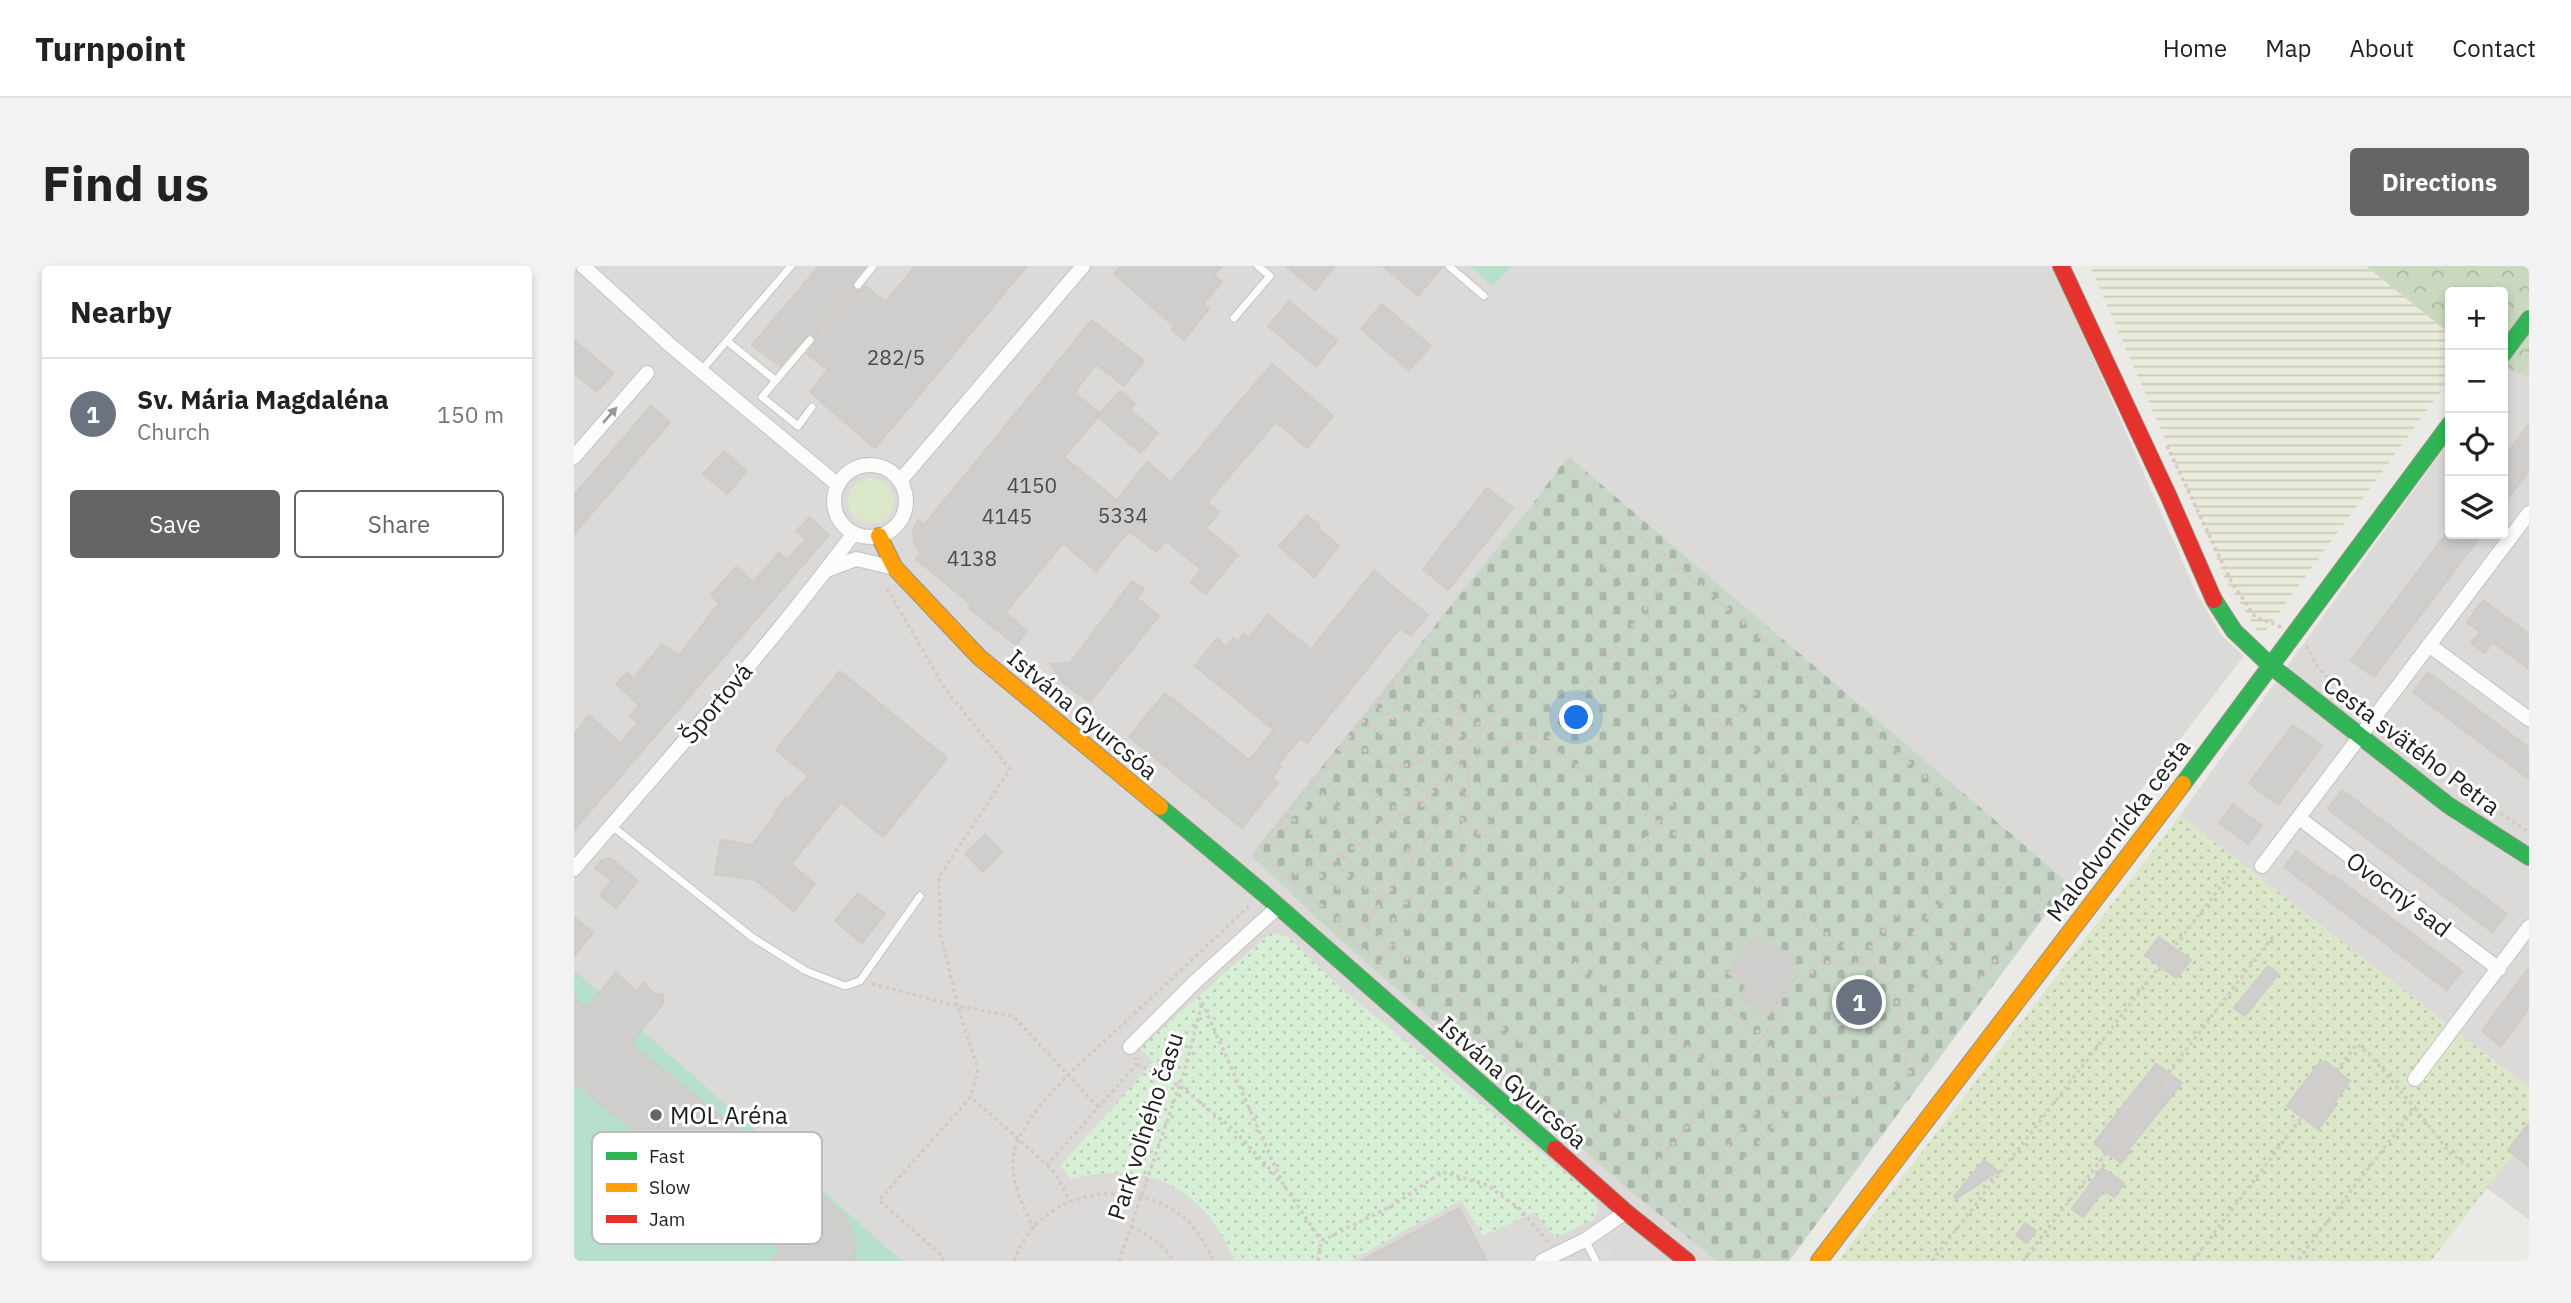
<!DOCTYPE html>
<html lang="en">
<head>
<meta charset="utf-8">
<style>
	body { margin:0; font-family:"IBM Plex Sans",sans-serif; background:#f2f2f2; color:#222 }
	.controls { position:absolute; right:21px; top:21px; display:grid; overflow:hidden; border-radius:7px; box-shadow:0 4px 10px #0003 }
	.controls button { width:63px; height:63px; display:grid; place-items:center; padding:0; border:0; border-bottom:2px solid #e0e0e0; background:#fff; color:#222; font:35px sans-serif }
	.you { position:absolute; left:1003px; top:452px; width:24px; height:24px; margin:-18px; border:5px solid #fff; border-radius:50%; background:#1a73e8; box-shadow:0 0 0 10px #1a73e833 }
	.badge { display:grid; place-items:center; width:46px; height:46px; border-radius:50%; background:#666564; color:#fff; font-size:23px; font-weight:700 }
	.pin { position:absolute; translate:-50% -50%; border:4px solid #fff; box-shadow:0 2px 7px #0006 }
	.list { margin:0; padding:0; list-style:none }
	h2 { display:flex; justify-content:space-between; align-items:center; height:91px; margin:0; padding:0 28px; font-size:30px }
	h2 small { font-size:23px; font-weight:400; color:#767676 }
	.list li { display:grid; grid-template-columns:46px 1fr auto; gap:21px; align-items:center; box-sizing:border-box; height:112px; padding:0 28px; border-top:2px solid #e0e0e0 }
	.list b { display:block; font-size:26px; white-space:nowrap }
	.list p { margin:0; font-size:23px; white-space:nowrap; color:#767676 }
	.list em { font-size:23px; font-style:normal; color:#767676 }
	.actions { display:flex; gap:14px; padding:21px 28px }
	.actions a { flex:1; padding:16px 0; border:2px solid #666564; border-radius:7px; text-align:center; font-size:24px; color:#666564 }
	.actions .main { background:#666564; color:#fff }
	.icon { flex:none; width:38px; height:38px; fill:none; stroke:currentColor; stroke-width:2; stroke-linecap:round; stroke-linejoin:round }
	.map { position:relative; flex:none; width:1955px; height:995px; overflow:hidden; border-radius:7px }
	header { display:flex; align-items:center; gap:42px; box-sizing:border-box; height:98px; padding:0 35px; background:#fff; border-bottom:2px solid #e0e0e0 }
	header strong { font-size:33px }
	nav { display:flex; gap:38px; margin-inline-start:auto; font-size:24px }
	.intro { display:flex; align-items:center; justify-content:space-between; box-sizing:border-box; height:168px; padding:0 42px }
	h1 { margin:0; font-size:49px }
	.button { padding:18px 32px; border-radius:7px; background:#666564; color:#fff; font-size:24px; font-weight:700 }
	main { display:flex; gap:42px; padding:0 42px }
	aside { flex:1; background:#fff; border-radius:7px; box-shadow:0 4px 10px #0003 }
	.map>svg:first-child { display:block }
	.residential { fill:#dbdad8 }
	.farmland { fill:url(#farmland-rules) }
	.grass { fill:#dae7c8 }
	.forest { fill:url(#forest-crowns) }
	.cemetery { fill:url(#cemetery-stones) }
	.park { fill:url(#park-dots) }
	.garden { fill:url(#garden-dots) }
	.pitch { fill:#b6dfcc }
	.parking { fill:#dcdbda }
	.building { fill:#d0cecc; stroke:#cfcbc8; stroke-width:2 }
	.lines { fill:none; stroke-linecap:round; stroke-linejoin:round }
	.lane-casing { stroke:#c3c2c1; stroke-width:9 }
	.street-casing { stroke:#c3c2c1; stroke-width:16 }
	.fast-casing { stroke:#939480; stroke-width:18 }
	.slow-casing { stroke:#939480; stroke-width:18 }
	.jam-casing { stroke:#939480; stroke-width:18 }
	.path { stroke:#d5c9c7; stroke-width:3.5; stroke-dasharray:3.5 3.5; stroke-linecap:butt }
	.lane { stroke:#fcfcfb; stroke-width:7 }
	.street { stroke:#fcfcfb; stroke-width:14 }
	.fast { stroke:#30b455; stroke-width:16 }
	.slow { stroke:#ff9f0a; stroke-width:16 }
	.jam { stroke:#e5322d; stroke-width:16 }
	.oneway { fill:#989898 }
	.poi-dot { fill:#666564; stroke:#fff; stroke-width:2.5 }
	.labels { text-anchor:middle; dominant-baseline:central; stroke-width:6; stroke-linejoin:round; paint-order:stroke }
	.number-label { font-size:21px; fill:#4a4a4a }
	.street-label { font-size:24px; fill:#1e1e1e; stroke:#fff }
	.poi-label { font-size:24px; fill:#1e1e1e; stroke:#fff; text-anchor:start }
	.key { fill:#fff; stroke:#bcbcbc; stroke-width:2 }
	.key-label { font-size:19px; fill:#1e1e1e }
</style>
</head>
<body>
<header>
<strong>Turnpoint</strong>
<nav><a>Home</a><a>Map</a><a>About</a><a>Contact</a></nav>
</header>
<div class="intro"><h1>Find us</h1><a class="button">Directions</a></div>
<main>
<aside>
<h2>Nearby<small></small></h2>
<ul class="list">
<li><span class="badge" style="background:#6b7280">1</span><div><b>Sv. Mária Magdaléna</b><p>Church</p></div><em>150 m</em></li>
</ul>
<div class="actions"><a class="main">Save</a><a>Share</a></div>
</aside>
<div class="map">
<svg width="1955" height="995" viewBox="0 0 1955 995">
	<defs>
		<pattern id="farmland-rules" width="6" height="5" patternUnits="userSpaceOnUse" patternTransform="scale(1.75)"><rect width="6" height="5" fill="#ebebdb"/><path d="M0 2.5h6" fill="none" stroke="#c9c9bc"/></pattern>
		<pattern id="forest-crowns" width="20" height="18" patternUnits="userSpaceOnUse" patternTransform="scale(1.75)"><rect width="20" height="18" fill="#c9d8be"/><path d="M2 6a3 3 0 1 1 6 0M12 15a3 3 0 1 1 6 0" fill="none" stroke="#acb9a3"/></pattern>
		<pattern id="cemetery-stones" width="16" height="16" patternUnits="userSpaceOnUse" patternTransform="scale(1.75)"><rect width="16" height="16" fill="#c7d6c6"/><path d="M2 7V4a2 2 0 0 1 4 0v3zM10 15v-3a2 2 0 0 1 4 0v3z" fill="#aab7aa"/></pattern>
		<pattern id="park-dots" width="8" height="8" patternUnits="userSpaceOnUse" patternTransform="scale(1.75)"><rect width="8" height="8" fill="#d7f0d5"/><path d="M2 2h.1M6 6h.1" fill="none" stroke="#b8cdb6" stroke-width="1.8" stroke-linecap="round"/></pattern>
		<pattern id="garden-dots" width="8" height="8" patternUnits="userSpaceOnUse" patternTransform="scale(1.75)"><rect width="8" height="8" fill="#dae7c8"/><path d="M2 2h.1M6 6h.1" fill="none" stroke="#bbc6ab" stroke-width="1.8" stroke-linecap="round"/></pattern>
	</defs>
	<rect width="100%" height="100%" fill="#eceae7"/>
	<g class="residential">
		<polygon points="0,0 1479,0 1621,324 1647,369 1670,390 1495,617 994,190 957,240 1165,995 0,995"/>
		<polygon points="1930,100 1955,112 1955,822 1606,549 1876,174 1876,268 1929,268"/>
		<polygon points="1955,868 1955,954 1913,922"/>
	</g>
	<polygon class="farmland" points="1516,0 1792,0 1876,68 1876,113 1687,371 1653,317"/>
	<circle class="grass" cx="297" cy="235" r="23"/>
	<polygon class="forest" points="1792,0 1955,0 1955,112 1929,100 1929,26 1876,26 1876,68"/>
	<polygon class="cemetery" points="994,190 1495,617 1215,995 1143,995 1059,927 766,674 677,589 957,240"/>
	<path class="park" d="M696,667L713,670L769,724L1020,930L1024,944L1020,953L982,972L960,946L909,970L887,934L776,995H661C630,922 574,892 497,913L487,899L579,796L566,782Z"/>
	<polygon class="garden" points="1606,549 1955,822 1955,868 1857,995 1264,995"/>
	<g class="pitch">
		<polygon points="896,0 937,0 919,20"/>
		<polygon points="0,704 328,995 0,995"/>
	</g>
	<g class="parking">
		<polygon points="672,646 692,664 557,790 542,773"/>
		<polygon points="1033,977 1043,995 1000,995"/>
	</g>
	<g class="building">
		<polygon points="245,0 291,0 279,16 279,22 286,25 291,20 312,36 341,0 453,0 301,182 236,126 254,104 233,88 242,76 240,70 232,70 206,100 178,79"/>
		<polygon points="547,0 648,0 640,9 648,16 629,38 635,43 610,74 598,64 600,60 540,8"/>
		<polygon points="712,0 761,0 741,24"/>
		<polygon points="809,0 869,0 844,30"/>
		<polygon points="715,35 763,75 742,100 694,60"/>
		<polygon points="808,38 857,80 835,104 787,63"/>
		<polygon points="518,54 570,95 550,120 522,98 500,127 526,147 546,125 561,138 556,144 584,167 567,187 524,151 490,191 543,234 573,196 597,216 698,98 759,150 733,182 702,156 633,236 645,246 632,262 664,289 632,328 617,316 627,303 592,275 582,286 555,265 522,305 489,277 431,347 453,365 442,379 395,342 398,339 342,293 347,287 340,277 339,265 344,254 350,259 360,247"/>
		<polygon points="0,74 39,107 23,126 0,107"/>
		<polygon points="77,140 96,156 0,268 0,229"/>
		<polygon points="1955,158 1955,205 1929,239 1929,193"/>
		<polygon points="150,185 173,205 153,228 129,208"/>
		<polygon points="913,222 939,242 874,324 849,303"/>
		<polygon points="733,249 746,260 744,262 765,280 740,311 705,280"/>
		<polygon points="236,251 255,269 0,564 0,469 15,449 46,477 64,457 56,450 65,439 42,418 53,406 60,412 88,378 105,390 145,337 137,329 162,301 179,316 205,287 213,294 232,273 222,265"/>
		<polygon points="1872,268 1908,268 1800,411 1777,394"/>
		<polygon points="800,305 854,349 837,370 826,362 733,477 726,472 704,499 707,501 698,512 704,517 668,562 555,471 591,427 675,494 700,464 621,400 643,372 652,381 659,372 664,376 670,368 675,372 693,349 737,383"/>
		<polygon points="558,315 570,323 563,332 585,350 516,436 485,414 477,398 496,397"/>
		<polygon points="1909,334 1955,368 1955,403 1919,376 1911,387 1897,377 1906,366 1893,356"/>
		<polygon points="266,405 373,492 309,571 267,536 217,598 241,618 220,645 181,614 141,608 147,574 178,579 203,547 201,546 212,532 214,534 234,510 202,484"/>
		<polygon points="1854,406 1955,482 1955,513 1839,426"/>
		<polygon points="1719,459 1748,480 1704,539 1675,517"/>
		<polygon points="1768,524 1933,648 1918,666 1754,543"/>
		<polygon points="1659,538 1688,560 1674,578 1645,557"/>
		<polygon points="411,569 428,586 409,606 391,588"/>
		<polygon points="1722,585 1757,611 1759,609 1888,705 1873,724 1710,601"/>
		<polygon points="36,592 64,615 42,642 26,629 38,614 21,602 28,594"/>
		<polygon points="284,627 311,648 288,677 261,655"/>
		<polygon points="0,651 19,667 0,690"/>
		<polygon points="1181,670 1199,684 1202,680 1222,694 1216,702 1224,708 1194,749 1167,730 1172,720 1154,707"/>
		<polygon points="1585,671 1617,694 1602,712 1571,689"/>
		<polygon points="1694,700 1704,708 1671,750 1660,742"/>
		<polygon points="1955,702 1955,742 1927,780 1908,765"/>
		<polygon points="42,707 63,725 69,717 81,729 89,728 89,738 56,778 271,949 282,976 279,995 197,995 206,984 0,816 0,733 12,742"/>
		<polygon points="1751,795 1776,815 1761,836 1763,838 1744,863 1713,840 1745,797 1748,799"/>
		<polygon points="1582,798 1608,817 1554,884 1556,886 1547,897 1520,877"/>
		<polygon points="1955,857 1955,900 1934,884"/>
		<polygon points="1410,894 1424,905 1382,933 1380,931"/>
		<polygon points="1528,902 1550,917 1540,931 1530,924 1509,951 1498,943"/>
		<polygon points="885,942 913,995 787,995 835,969"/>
		<polygon points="1451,957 1462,965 1453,977 1442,969"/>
	</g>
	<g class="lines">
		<defs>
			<g id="lane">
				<polyline points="875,0 910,30"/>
				<polyline points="284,19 299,0"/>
				<polyline points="660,52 696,10 684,0"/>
				<polyline points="236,74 188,131 224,160 238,141"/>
				<polyline points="153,75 201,114"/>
				<polyline points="127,105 217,0"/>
				<polyline points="38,560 178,671 232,705 271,720 286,715 346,630"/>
				<polyline points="1011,974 1022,995"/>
			</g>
			<g id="street">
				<polyline points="9,0 96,79 264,219"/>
				<polyline points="0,191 73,107"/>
				<circle cx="296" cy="235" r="36"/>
				<polyline points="326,215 509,0"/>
				<polyline points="253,304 282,293 321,302"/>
				<polyline points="1855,379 1955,453"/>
				<polyline points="1725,552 1925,703"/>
				<polyline points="1688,600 1955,247"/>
				<path d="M0,603C94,493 193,384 280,267"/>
				<polyline points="556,781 620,717 704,641"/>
				<polyline points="1841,813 1955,661"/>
				<polyline points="968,995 1011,974 1052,946"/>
			</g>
			<g id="fast">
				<polyline points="1929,88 1955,53"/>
				<polyline points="1640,334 1660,365 1697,400 1874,539 1955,591"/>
				<polyline points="1609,518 1876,158"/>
				<polyline points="586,541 689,627 981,883"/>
			</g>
			<g id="slow">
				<polyline points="305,270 321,302 405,391 586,541"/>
				<polyline points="1245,995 1609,518"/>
			</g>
			<g id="jam">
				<polyline points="1487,0 1595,231 1640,334"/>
				<polyline points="981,883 1052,946 1113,995"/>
			</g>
		</defs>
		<use href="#lane" class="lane-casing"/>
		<use href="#street" class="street-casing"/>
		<use href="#fast" class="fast-casing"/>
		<use href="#slow" class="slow-casing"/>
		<use href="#jam" class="jam-casing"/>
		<g class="path">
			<polyline points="242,67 276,28"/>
			<polyline points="1593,180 1657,315 1681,351 1707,361"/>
			<polyline points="313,322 371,423 436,503 365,611 366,666 384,740 404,804 397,831"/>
			<polyline points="1058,323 1086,286"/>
			<polyline points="1075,337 1026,296 1054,260 1103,300"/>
			<polyline points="1732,380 1746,404 1789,445"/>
			<polyline points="1039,386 1152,464 1210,391"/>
			<polyline points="829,403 935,480"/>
			<polyline points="817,419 911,487"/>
			<polyline points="808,429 900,493"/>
			<polyline points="800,439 894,505"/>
			<polyline points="788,454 895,529"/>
			<polyline points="774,472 842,387 961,471"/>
			<polyline points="767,481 868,553"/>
			<polyline points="756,495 858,569"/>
			<path d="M817,503C826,499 835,500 844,496C865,488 885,465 885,441C885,432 881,423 879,414"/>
			<polyline points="1868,509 1955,566"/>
			<polyline points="743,511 837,578"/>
			<polyline points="736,520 839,594"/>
			<polyline points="725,534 827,609"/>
			<polyline points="713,549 807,619"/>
			<polyline points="705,559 809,634"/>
			<path d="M897,559C896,543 889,506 899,494C908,483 947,476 961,471L1085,558L1193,626L1287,692"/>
			<polyline points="695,571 799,648"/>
			<polyline points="838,592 834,585 837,578 843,574 851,576"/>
			<polyline points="877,604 1154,812"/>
			<polyline points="713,610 759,595 855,530 923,444"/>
			<polyline points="808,632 805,626 807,619 813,615 822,617"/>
			<polyline points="1018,647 1152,464 1356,608"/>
			<polyline points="763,652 767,666 796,689 814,688"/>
			<polyline points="791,659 875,544"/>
			<polyline points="806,672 892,555"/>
			<polyline points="1245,696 1259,673"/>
			<polyline points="803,703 1103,300 1401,553 1287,692 1292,698"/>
			<polyline points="1307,706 1417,576"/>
			<polyline points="298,718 384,740 439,750 524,841"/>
			<polyline points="1229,719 1245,696 1292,698 1314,710 1328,752 1333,807"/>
			<polyline points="624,731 628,736 708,916 747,975"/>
			<polyline points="1326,741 1445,598"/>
			<polyline points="563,798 606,820 659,863 704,912"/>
			<polyline points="1841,842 1876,887 1896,901"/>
			<path d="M1094,884L819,682L780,650L763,652L682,586L774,472L1190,770C1197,782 1203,798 1212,808C1237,836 1284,837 1316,822C1322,819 1328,813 1334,809L1476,622"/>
			<polyline points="473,899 482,908 496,935"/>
			<polyline points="1071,911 1210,745"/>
			<polyline points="1105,941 1212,808"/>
			<polyline points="1121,953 1231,822"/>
			<path d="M557,961C575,969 589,978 600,995"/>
			<path d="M460,963C449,940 435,914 440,887C449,842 526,780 560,748C599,712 638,675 676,639"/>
			<polyline points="369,995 368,990 305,934 397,831 473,899 563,798 561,792"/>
			<path d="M440,995C463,928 544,910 601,945C620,956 630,976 640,995"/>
			<polyline points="545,995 612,800 628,737"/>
			<polyline points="744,995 747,975 818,940 868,906 913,919 946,943 975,977"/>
			<polyline points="1358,995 1655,610"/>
			<polyline points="1449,995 1701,668"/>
			<polyline points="1619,995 1783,778 1796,789 1841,842 1723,995"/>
		</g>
		<use href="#lane" class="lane"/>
		<use href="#street" class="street"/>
		<use href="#fast" class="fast"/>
		<use href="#slow" class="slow"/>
		<use href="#jam" class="jam"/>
	</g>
	<defs><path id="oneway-solid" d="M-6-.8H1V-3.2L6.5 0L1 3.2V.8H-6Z" transform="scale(1.75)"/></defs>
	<use class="oneway" href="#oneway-solid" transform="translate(36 149) rotate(-49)"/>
	<circle class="poi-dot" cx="82" cy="849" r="7"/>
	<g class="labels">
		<g class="number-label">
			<text x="322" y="91">282/5</text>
			<text x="458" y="219">4150</text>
			<text x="549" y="249">5334</text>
			<text x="433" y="250">4145</text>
			<text x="398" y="292">4138</text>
		</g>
		<g class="street-label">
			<text transform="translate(142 437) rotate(-50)">Športová</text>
			<text transform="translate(509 448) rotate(40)">Istvána Gyurcsóa</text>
			<text transform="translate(1838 479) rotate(37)">Cesta svätého Petra</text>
			<text transform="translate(1544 564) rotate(-53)">Malodvornícka cesta</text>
			<text transform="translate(1825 628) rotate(37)">Ovocný sad</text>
			<text transform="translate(939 816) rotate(41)">Istvána Gyurcsóa</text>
			<text transform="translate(571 860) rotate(-72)">Park voľného času</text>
		</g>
		<g class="poi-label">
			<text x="96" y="849">MOL Aréna</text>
		</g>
	</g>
	<rect x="18" y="866" width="230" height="112" rx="10" class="key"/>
	<rect x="32" y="886" width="31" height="8" fill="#30b455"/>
	<rect x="32" y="917" width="31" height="9" fill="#ff9f0a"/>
	<rect x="32" y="949" width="31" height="8" fill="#e5322d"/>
	<g class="key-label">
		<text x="75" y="897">Fast</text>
		<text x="75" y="928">Slow</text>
		<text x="75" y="960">Jam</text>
	</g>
</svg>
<div class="controls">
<button>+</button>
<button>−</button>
<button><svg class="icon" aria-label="locate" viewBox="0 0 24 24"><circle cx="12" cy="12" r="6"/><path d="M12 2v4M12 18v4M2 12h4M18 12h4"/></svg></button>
<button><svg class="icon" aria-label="layers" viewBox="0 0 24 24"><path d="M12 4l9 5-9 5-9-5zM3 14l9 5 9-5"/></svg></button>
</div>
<div class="you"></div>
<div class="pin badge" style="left:1285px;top:736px;background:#6b7280">1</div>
</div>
</main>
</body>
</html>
